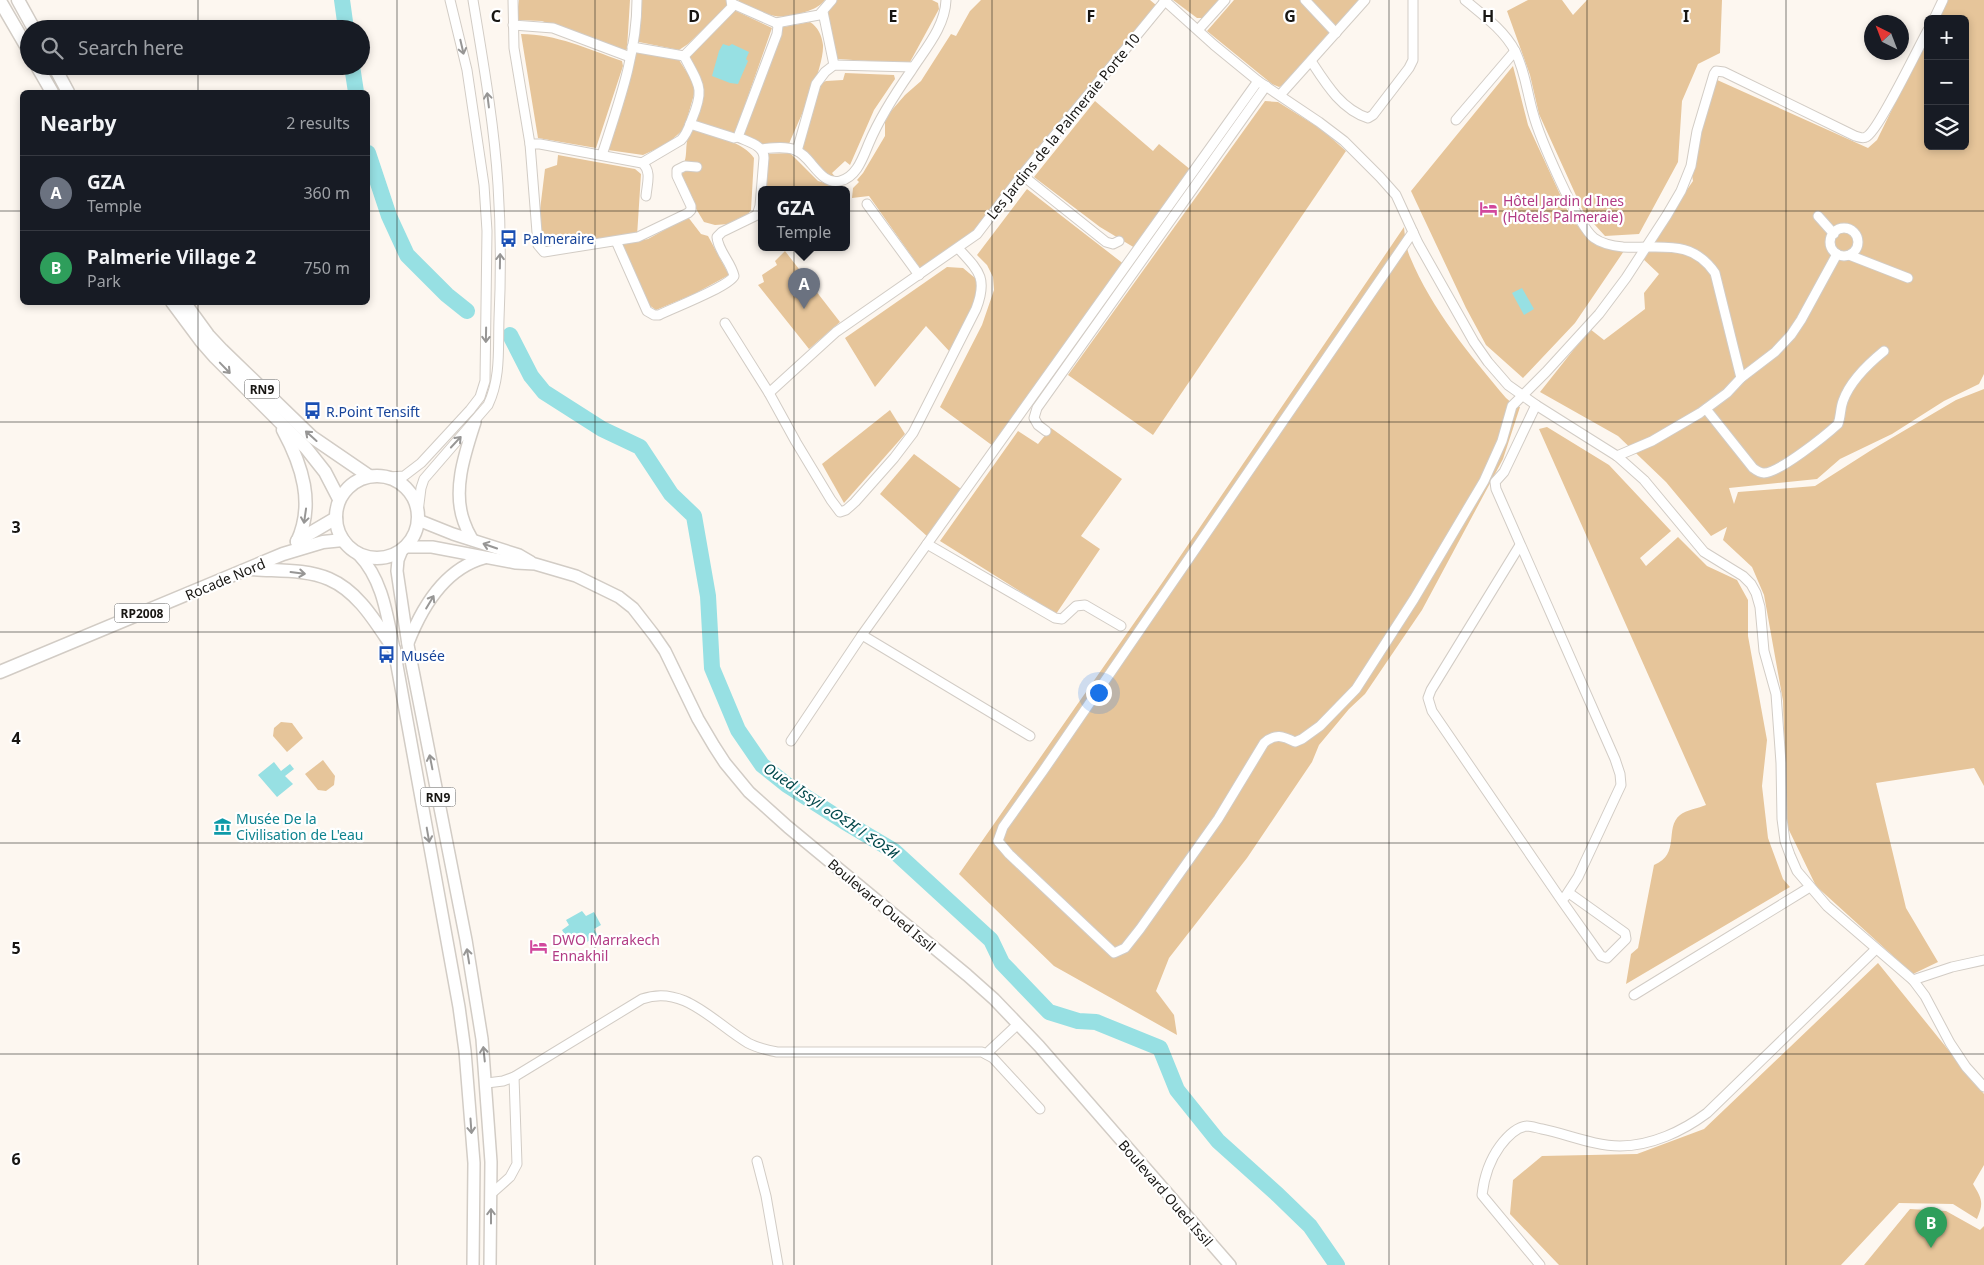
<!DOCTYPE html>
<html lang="en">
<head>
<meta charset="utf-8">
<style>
	body { margin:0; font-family:"Noto Sans","Noto Sans Tifinagh",sans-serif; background:#242831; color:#f1f3f6 }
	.controls { position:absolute; right:15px; top:15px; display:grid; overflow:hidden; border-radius:8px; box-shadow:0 2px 8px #0003 }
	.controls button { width:45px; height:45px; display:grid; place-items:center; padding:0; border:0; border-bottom:1px solid #363941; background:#171b24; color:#f1f3f6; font:25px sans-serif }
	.compass { position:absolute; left:1864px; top:15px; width:45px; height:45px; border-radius:50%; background:#171b24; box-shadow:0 2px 8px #0003; rotate:318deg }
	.you { position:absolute; left:1098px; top:692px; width:18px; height:18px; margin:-12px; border:4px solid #fff; border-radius:50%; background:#1a73e8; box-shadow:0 0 0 8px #1a73e833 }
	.badge { display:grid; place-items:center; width:32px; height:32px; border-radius:50%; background:#8162dd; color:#fff; font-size:16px; font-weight:700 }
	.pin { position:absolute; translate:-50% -41px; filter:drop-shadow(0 1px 2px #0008) }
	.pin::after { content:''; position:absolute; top:26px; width:18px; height:15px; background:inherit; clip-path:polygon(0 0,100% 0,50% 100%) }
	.popup { position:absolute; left:758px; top:186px; width:92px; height:65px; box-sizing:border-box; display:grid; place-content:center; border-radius:8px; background:#171b24; filter:drop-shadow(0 1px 4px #0005); font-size:16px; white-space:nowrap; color:#9ea1a6 }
	.popup b { font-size:19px; color:#f1f3f6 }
	.popup::after { content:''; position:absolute; left:50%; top:100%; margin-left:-10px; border:10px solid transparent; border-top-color:#171b24 }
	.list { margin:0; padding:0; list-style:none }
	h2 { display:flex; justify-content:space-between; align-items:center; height:65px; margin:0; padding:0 20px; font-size:21px }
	h2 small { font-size:16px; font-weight:400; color:#9ea1a6 }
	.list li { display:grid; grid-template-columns:32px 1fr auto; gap:15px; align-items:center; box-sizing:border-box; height:75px; padding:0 20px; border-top:1px solid #363941 }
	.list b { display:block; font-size:19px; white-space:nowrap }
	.list p { margin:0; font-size:16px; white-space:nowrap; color:#9ea1a6 }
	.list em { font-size:16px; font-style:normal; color:#9ea1a6 }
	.icon { flex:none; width:28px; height:28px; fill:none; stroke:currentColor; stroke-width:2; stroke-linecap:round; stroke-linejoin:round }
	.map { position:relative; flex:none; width:1984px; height:1265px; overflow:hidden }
	.search { position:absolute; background:#171b24; box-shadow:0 2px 8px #0003; left:20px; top:20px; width:350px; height:55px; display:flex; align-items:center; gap:12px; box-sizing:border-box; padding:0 18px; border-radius:28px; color:#9ea1a6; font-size:19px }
	.panel { position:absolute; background:#171b24; box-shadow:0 2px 8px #0003; left:20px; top:90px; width:350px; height:215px; border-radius:8px }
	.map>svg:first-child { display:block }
	.green { fill:#e6c59a }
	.water { fill:#97e0e3 }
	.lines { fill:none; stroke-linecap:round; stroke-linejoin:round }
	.river { stroke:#97e0e3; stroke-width:16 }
	.minor-casing { stroke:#d2ccc5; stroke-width:11 }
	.major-casing { stroke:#d2ccc5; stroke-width:14 }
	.highway-casing { stroke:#d2ccc5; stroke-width:15 }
	.minor { stroke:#fff; stroke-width:9 }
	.major { stroke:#fff; stroke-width:11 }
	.highway { stroke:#fff; stroke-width:12 }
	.oneway { stroke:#979695 }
	.grid { fill:none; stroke:#181613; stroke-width:1; stroke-opacity:0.55 }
	.labels { text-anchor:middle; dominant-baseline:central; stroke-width:4.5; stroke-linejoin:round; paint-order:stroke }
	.shield { fill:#fff; stroke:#5d5c5a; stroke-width:1 }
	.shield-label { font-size:12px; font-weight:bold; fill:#181613 }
	.street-label { font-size:14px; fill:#181613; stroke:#fff }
	.hotel-label { font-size:14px; fill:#b23c85; stroke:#fff; text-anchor:start }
	.transit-label { font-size:14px; fill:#164399; stroke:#fff; text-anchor:start }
	.culture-label { font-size:14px; fill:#0d838f; stroke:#fff; text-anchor:start }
	.water-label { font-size:15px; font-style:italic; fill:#03494c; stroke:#fff }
	.grid-label { font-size:16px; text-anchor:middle; font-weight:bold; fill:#181613; stroke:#fff; stroke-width:4.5; stroke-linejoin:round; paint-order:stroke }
</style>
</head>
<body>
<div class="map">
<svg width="1984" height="1265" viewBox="0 0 1984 1265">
	<rect width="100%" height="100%" fill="#fdf7f0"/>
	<g class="green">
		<polygon points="519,0 630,0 627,49 623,53 542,21 516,20"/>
		<polygon points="638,0 726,0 730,4 688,44 679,50 639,42"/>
		<path d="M738,0H825C819,7 814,9 805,12C779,22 767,14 742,4Z"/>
		<polygon points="835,0 932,0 938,3 939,9 910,62 883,62 838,59 831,47 827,15"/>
		<polygon points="981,0 1150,0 1156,5 973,231 920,268 869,196 852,198 853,188 859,182 857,180 863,173 885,136 885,118 905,95 921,81 951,34 956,36 970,11"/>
		<polygon points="1173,0 1221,0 1204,18 1197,18"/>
		<polygon points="1234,0 1361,0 1331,30 1286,83 1279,87 1272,84 1207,31"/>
		<polygon points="1528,0 1562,0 1573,15 1587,0 1722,0 1720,53 1698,64 1682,101 1678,162 1639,234 1605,236 1584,213 1539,114 1530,75 1507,11"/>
		<polygon points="1946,0 1984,0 1984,374 1979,384 1944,401 1892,434 1840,459 1817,479 1729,488 1734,504 1738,492 1815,486 1873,449 1956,400 1984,389 1984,786 1974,768 1876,783 1906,908 1938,962 1913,974 1816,886 1787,826 1783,701 1764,595 1752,567 1723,540 1727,527 1711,536 1666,482 1618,436 1540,392 1590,329 1604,340 1645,309 1644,293 1659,274 1641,257 1693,181 1690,164 1715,79 1868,148 1877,140 1928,36 1928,146 1965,146 1965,19 1936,19"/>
		<polygon points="732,9 772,28 734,136 697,123 694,120 702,92 687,55"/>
		<path d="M810,22C818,27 822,36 823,45C824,69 799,120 789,144L764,147L742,137L775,39L783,27Z"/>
		<path d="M521,34C556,34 588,49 622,61L623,66L596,148L538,138Z"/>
		<polygon points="638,49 679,60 690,77 695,91 684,129 667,144 643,155 608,150 634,54"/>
		<polygon points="1513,66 1528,125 1571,218 1588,238 1606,249 1626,248 1575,323 1523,378 1486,345 1466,308 1411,191"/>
		<polygon points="845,73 894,75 895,79 874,110 850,165 845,161 832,173 836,178 825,178 799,148 820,84 826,81 843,80"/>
		<polygon points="1095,101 1153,151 1159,144 1191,170 1135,248 1100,227 1034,177"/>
		<polygon points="1265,101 1278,102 1321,129 1346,151 1153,435 1068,375"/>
		<path d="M696,129C713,135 745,143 754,158L751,210L745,218L729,224L715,225L704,222L689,197L678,169C680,167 682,165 684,163C689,152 682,136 696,129Z"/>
		<polygon points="790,153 818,181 842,188 842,190 762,190 764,154"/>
		<polygon points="558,155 635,169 641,174 637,236 542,245 540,210 545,169 557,165"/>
		<polygon points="1027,189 1125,265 993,446 940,407 982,325 994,290 993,277 987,265 977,255"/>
		<polygon points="688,217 701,234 708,236 729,275 694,294 656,310 649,305 620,245 648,239"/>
		<path d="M1404,227C1405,237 1406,248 1410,257C1432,310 1470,355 1506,398L1513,404L1520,407L1503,459L1422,610L1365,694L1349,709L1319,745L1312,762L1247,858L1169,958L1156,991L1174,1015L1177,1035L1054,966L959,874L1162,583Z"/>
		<polygon points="785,251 840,322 809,349 758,285 764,282 762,275 777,265 775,261"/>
		<polygon points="947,267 963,268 975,278 978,286 975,301 950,352 926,326 875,387 845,338"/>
		<polygon points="890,410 905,434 844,503 822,464"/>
		<path d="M1547,427L1609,465L1671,531L1640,558L1646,566L1678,537L1707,566L1737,580L1748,600V636L1767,740L1762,786L1768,838L1783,879L1790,887L1626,984L1631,954L1638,948L1654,865C1681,854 1664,828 1680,815C1686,810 1699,808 1706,805L1539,429Z"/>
		<polygon points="1051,428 1122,479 1081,536 1100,549 1056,614 940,541 1018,431 1038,444"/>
		<polygon points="914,454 961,489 928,537 880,494"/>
		<polygon points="281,722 292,723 303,738 287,752 273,736 274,728"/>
		<polygon points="323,760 335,776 334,785 326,791 318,790 305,774"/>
		<path d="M1878,963L1984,1094V1165L1973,1184C1982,1199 1984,1203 1977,1219L1953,1204L1899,1203L1841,1265H1559L1510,1214L1513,1180L1542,1156L1637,1154L1704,1129Z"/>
		<polygon points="1910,1209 1946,1211 1980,1230 1984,1226 1984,1265 1864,1265"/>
	</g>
	<g class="water">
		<polygon points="723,44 729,46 732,44 749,52 746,59 748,61 738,84 730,83 712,76 719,51"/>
		<polygon points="1522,288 1534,309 1524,315 1512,293"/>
		<polygon points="274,762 281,771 290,764 294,769 285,776 293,784 277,797 258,775"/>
		<polygon points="582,911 586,916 594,912 601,925 594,929 598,936 585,943 582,938 571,945 562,930 569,925 566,920"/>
	</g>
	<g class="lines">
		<g class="river">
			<polyline points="342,0 346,29"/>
			<polyline points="352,66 356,92"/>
			<polyline points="368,153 389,216 407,255 447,295 467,311"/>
			<polyline points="510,335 531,376 544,392 602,429 640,447 671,494 694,516 708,596 712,668 738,730 762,765 787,785 845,822 894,851 991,940 1002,963 1049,1012 1078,1021 1096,1022 1160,1048 1177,1090 1218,1141 1278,1195 1310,1226 1337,1265"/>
		</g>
		<defs>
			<g id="minor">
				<path d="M513,0L514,48L530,144H540L642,163C652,171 647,184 646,196"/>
				<polyline points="1164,0 1214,45 1258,81 1319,122 1344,141 1380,177 1396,195 1418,243 1474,342 1488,362 1508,385 1536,405 1617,456 1644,480 1704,552 1743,576 1751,584 1756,593 1760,607 1764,651 1776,694 1781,763 1782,819 1785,841 1790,855 1797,871 1827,906 1913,980 1925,996 1950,1043 1966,1067 1984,1087"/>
				<polyline points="1305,0 1336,33"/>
				<path d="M1465,0C1483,15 1504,30 1515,51C1525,71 1527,92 1533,113C1539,136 1577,225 1594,238C1602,244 1613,246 1623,247C1660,249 1691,238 1715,273L1741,378"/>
				<polyline points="823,12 834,65"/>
				<polyline points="1934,19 1943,0"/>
				<polyline points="776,23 819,15 832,0"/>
				<polyline points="513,25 553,28 630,57"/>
				<polyline points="1198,30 1225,0"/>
				<polyline points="632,47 684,56 732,7 731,0"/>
				<path d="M1311,61C1326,84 1341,109 1368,118L1373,115L1409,68L1413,60V0"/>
				<polyline points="1280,95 1365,0"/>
				<polyline points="1456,120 1515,51"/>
				<polyline points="690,124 734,138 738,137 777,34 778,26 776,23 733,4"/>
				<polyline points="530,144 538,245 544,252 638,237 688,213 691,210 691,206 677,176 677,170 685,166 697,167"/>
				<path d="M761,149C772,148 785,146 795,150C811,155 820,186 840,181C857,177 863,157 869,143C880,117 895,94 911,71C925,49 945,27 946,0"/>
				<polyline points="797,151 816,84 825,72 834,65 913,67"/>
				<path d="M602,155C618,105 637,54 637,0"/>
				<path d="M642,163L681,140C687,134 689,127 692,119C705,88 699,85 684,56"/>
				<polyline points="1022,175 1106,242 1113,244 1119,241"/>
				<polyline points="867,204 919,275"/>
				<polyline points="1818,216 1834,234"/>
				<circle cx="1844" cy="242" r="14"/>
				<path d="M1413,232L1043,771L1003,827L998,841L1009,854L1114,953L1125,948L1140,929L1218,819L1264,743C1275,733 1283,736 1295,742L1302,739L1320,726L1356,689L1414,599L1484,481L1502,441L1512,406L1546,372L1599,314L1626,278L1667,215L1681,191L1691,166L1697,131L1714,74L1716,71L1724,72L1855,136C1859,137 1863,139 1866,137C1878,132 1919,46 1928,30"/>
				<path d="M616,241L647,311L654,315H659C673,308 728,287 734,276C731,262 718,251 717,237L722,232L757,215L760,206L764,158C764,145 748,142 738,137"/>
				<polyline points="1849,255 1908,278"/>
				<path d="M725,323L769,393L796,442L831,500L840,512L846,510L855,502L894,458L913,433L976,309C988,278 979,271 958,248"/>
				<polyline points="769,393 836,332 977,234 1022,175 1165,1"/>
				<polyline points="1536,405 1504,472 1495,482 1496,489 1615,759 1620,774 1621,785 1578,877 1565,897"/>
				<path d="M1706,409L1753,468C1757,471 1760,473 1764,473C1779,473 1826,435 1838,424C1841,416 1840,409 1843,401C1850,381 1868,364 1884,351"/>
				<polyline points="1046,431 1038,425 1034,418 1037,408 1266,86"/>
				<polyline points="1617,456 1652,441 1700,413 1727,393 1741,378 1775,352 1791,335 1801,320 1837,254"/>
				<polyline points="389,477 404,476 421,463 470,410 480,397 485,381 487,231 484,185 467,70 450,0"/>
				<path d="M418,512L421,488L424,479L488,405C501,378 498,348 499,319C501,274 501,230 498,185C494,123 483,61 473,0"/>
				<polyline points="927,544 1055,618 1062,619 1076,606 1085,605 1121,626"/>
				<polyline points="1520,545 1431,690 1428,698 1432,711 1562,901 1601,956 1607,958 1626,939 1625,933 1569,893"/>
				<polyline points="862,635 1030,736"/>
				<polyline points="791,741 862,635 1258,81"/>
				<polyline points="1913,980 1952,967 1984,960"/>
				<polyline points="1634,995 1810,887"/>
				<polyline points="986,1054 1018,1024"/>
				<path d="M487,1083L503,1081L514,1077L642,999C684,984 714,1023 748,1043C757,1048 767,1050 777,1052H982L993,1058L1040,1109"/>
				<polyline points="757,1161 766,1196 778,1265"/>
				<polyline points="491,1194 510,1177 517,1164 514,1077"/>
				<path d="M1540,1265L1482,1195C1484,1177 1489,1161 1500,1146C1506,1138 1516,1127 1527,1126C1531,1126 1537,1128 1542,1129C1567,1134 1594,1146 1620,1146C1651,1146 1683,1131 1707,1113L1876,949"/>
			</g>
			<g id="major">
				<polyline points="418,520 453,534 519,555 531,562"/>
				<path d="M472,539C469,534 466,528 464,522C452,490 465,453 475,422"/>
				<polyline points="405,547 432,547 516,563 535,564 576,576 619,597 633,608 654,635 665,651 698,719 714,746 725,763 749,792 788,827 967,975 994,999 1039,1046 1230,1265"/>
				<polyline points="402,550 398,560 397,571 408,645 466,940 482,1039 491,1162 490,1265"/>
				<path d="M359,555C383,580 387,616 394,649L459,1007L465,1051L474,1163L473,1265"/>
				<path d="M408,643C422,607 444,569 484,558"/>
			</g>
			<g id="highway">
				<polyline points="18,0 34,29"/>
				<polyline points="0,1 29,51"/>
				<polyline points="37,66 52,92"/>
				<polyline points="54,66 68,92"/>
				<polyline points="172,302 201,341 215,357 306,448 325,472 339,499"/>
				<polyline points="184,302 208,335 222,350 312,437 369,476"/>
				<path d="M283,430C302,465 315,504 297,542"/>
				<circle cx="377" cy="517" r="41"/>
				<polyline points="297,541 336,518"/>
				<path d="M252,569C277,571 306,569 329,579C359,592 376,623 394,649"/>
				<polyline points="0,672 283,554 323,542 343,540"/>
			</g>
		</defs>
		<use href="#minor" class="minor-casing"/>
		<use href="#major" class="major-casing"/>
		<use href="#highway" class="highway-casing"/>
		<use href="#minor" class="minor"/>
		<use href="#major" class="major"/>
		<use href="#highway" class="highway"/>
	</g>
	<defs><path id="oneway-shaft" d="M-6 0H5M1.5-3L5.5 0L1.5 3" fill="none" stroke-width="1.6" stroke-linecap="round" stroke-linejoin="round" transform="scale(1.25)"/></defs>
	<g class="oneway">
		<use href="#oneway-shaft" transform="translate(462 47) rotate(77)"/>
		<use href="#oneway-shaft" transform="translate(488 100) rotate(-97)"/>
		<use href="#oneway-shaft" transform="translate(500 261) rotate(-89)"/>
		<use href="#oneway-shaft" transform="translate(486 335) rotate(91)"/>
		<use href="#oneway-shaft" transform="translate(225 368) rotate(46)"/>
		<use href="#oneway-shaft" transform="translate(311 436) rotate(-138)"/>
		<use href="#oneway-shaft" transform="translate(456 442) rotate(-47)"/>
		<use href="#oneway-shaft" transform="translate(305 516) rotate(98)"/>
		<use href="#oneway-shaft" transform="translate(490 546) rotate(-161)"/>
		<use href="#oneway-shaft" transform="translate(298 573) rotate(7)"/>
		<use href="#oneway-shaft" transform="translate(430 602) rotate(-59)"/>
		<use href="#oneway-shaft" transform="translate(431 762) rotate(-101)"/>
		<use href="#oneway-shaft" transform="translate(428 835) rotate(80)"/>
		<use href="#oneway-shaft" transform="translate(468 956) rotate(-99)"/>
		<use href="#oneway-shaft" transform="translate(484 1054) rotate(-96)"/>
		<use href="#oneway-shaft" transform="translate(471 1126) rotate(86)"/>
		<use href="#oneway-shaft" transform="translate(491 1216) rotate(-90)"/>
	</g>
	<path class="grid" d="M198,0V29M397,0V1265M595,0V1265M794,0V1265M992,0V1265M1190,0V1265M1389,0V1265M1587,0V1265M1786,0V1265M198,66V92M0,211H22M368,211H1984M198,302V1265M0,422H1984M0,632H1984M0,843H1984M0,1054H1984"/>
	<defs>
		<symbol id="hotel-bare" viewBox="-9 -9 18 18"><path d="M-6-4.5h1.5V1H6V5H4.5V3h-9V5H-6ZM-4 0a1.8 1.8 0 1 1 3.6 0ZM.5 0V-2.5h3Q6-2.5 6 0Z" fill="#d1479c" stroke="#fff" stroke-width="2.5" paint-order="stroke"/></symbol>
		<symbol id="bus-bare" viewBox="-9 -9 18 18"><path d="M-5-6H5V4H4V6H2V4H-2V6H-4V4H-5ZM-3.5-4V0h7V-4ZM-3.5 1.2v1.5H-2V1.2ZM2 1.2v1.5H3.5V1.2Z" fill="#1a4fb4" stroke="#fff" stroke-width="2.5" paint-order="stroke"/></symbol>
		<symbol id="museum-bare" viewBox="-9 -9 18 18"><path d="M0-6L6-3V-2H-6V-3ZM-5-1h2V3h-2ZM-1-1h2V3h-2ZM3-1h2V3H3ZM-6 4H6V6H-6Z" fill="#0f9aa8" stroke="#fff" stroke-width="2.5" paint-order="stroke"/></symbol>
	</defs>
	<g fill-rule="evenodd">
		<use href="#hotel-bare" x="1476" y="196" width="25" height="25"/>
		<use href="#bus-bare" x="496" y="226" width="25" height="25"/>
		<use href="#bus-bare" x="300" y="398" width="25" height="25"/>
		<use href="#bus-bare" x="374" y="642" width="25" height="25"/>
		<use href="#museum-bare" x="210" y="814" width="25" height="25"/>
		<use href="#hotel-bare" x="526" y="934" width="25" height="25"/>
	</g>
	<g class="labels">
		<g class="shield">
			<rect x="244.5" y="379.5" width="35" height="19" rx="4"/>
			<rect x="114.5" y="603.5" width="55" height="19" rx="4"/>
			<rect x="420.5" y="787.5" width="35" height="19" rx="4"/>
		</g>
		<g class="shield-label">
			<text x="262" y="389">RN9</text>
			<text x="142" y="613">RP2008</text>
			<text x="438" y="797">RN9</text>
		</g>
		<g class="street-label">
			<text transform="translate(1063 126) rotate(-51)">Les Jardins de la Palmeraie Porte 10</text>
			<text transform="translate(225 579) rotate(-23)">Rocade Nord</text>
			<text transform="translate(882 905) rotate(40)">Boulevard Oued Issil</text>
			<text transform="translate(1166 1193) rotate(49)">Boulevard Oued Issil</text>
		</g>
		<g class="hotel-label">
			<text x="1503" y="200">Hôtel Jardin d Ines<tspan x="1503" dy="16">(Hotels Palmeraie)</tspan></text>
			<text x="552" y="939">DWO Marrakech<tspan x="552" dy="16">Ennakhil</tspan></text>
		</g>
		<g class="transit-label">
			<text x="523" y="238">Palmeraire</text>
			<text x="326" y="411">R.Point Tensift</text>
			<text x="401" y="655">Musée</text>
		</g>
		<g class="culture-label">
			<text x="236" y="818">Musée De la<tspan x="236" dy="16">Civilisation de L'eau</tspan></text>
		</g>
		<g class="water-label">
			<text transform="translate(831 810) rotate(34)">Oued Issyl ⴰⵙⵉⴼ ⵏ ⵉⵙⵉⵍ</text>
		</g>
	</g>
	<g class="grid-label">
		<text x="496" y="22">C</text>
		<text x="694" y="22">D</text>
		<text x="893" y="22">E</text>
		<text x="1091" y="22">F</text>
		<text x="1290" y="22">G</text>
		<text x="1488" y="22">H</text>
		<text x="1686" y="22">I</text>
		<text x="16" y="533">3</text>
		<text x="16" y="744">4</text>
		<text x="16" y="954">5</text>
		<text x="16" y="1165">6</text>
	</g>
</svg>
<div class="controls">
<button>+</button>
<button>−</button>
<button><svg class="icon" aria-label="layers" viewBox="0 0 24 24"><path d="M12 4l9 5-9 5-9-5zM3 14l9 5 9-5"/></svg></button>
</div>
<svg class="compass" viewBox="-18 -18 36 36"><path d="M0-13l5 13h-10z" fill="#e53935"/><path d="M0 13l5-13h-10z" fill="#9ea1a6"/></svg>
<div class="you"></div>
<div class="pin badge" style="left:804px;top:309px;background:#6b7280">A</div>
<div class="popup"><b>GZA</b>Temple</div>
<div class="pin badge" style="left:1931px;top:1248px;background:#2e9e5b">B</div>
<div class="search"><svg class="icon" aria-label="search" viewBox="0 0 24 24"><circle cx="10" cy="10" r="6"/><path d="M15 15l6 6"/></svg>Search here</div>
<section class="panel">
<h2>Nearby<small>2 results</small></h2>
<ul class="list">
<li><span class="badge" style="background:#6b7280">A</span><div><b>GZA</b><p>Temple</p></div><em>360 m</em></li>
<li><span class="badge" style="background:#2e9e5b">B</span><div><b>Palmerie Village 2</b><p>Park</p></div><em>750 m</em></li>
</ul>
</section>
</div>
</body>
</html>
